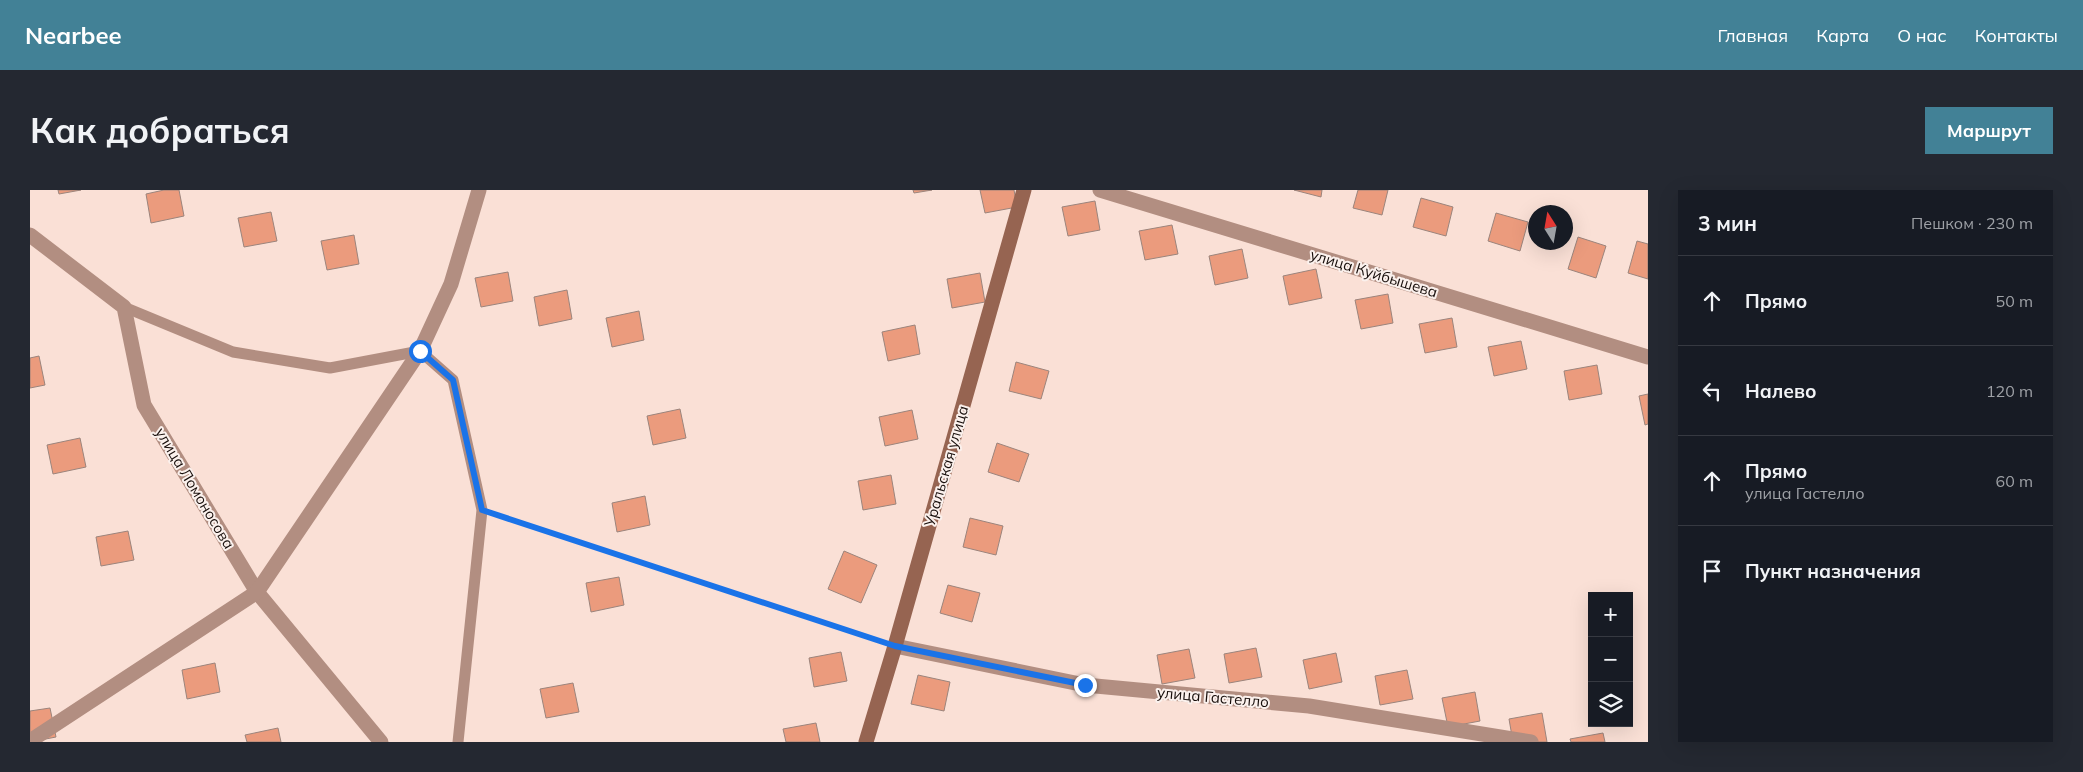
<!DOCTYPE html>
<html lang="ru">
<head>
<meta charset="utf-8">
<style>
	body { margin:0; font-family:Mulish,sans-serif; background:#242831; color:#f1f3f6 }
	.controls { position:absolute; right:15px; bottom:15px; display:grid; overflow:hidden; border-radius:0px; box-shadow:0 5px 20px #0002 }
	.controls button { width:45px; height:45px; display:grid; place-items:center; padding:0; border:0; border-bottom:1px solid #363941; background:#171b24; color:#f1f3f6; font:25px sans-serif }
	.compass { position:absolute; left:1498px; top:15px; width:45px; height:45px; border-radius:50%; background:#171b24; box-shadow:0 5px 20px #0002; rotate:349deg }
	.stop { position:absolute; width:15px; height:15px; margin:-11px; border:4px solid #1a73e8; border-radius:50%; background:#fff }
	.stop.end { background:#1a73e8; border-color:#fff; box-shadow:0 1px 5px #0008 }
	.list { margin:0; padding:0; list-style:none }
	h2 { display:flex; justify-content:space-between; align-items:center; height:65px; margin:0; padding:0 20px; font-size:21px }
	h2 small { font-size:16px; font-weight:400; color:#9ea1a6 }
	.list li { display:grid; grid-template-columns:32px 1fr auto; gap:15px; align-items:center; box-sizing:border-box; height:90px; padding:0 20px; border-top:1px solid #363941 }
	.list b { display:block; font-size:19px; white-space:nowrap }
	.list p { margin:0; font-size:16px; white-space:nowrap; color:#9ea1a6 }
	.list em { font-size:16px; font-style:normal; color:#9ea1a6 }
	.icon { flex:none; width:28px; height:28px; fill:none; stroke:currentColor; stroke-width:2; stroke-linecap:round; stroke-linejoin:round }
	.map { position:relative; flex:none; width:1618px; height:552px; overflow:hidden; border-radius:0px }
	header { display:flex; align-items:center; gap:30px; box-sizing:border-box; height:70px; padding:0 25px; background:#428196; color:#fff }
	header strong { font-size:24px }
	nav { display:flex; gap:28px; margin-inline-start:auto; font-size:18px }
	.intro { display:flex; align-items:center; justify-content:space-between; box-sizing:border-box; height:120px; padding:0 30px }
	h1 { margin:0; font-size:35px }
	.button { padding:12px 22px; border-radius:0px; background:#428196; color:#fff; font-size:18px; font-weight:700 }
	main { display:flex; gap:30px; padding:0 30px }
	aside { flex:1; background:#171b24; border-radius:0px; box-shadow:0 5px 20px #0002 }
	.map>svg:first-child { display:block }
	.building { fill:#eb9b7d; stroke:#9b847c }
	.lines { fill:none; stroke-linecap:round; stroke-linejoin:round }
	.path { stroke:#8f7d77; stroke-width:3; stroke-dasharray:1 4; stroke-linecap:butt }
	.lane { stroke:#b28e81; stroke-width:11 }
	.street { stroke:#b28e81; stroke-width:15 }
	.secondary { stroke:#966451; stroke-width:15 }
	.route { stroke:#1a73e8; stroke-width:6 }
	.labels { text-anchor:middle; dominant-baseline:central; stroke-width:4; stroke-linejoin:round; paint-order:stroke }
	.street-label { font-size:15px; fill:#160d0a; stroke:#fbf1ed }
</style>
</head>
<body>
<header>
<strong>Nearbee</strong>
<nav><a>Главная</a><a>Карта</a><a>О нас</a><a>Контакты</a></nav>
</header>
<div class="intro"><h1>Как добраться</h1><a class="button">Маршрут</a></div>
<main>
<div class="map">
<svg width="1618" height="552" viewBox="0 0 1618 552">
	<rect width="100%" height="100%" fill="#fae0d6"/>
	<g class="building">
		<polygon points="28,0 51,0 29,4"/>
		<polygon points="134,0 149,0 154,26 121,33 116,4"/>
		<polygon points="883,0 902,0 884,3"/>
		<polygon points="950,0 984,0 987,17 955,23"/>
		<polygon points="1264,0 1292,0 1291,7"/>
		<polygon points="1328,0 1358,0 1352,25 1323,18"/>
		<polygon points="1391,8 1423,17 1416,46 1383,37"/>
		<polygon points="1065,11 1070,40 1038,46 1032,17"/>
		<polygon points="241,22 247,51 214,57 208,28"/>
		<polygon points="1466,23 1498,32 1490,61 1458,51"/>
		<polygon points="1142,35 1148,64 1115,70 1109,41"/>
		<polygon points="324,45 329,74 297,80 291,51"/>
		<polygon points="1548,47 1576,56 1566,88 1538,79"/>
		<polygon points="1607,51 1618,54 1618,89 1598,83"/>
		<polygon points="1212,59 1218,88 1185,95 1179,66"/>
		<polygon points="1286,79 1292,108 1259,115 1253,86"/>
		<polygon points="478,82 483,111 451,117 445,88"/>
		<polygon points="950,83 955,112 922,118 917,89"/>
		<polygon points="537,100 542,129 509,136 504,107"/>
		<polygon points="1358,104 1363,133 1331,139 1325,110"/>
		<polygon points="609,121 614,150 582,157 576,128"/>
		<polygon points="1422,128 1427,157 1395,163 1389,134"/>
		<polygon points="885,135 890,164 858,171 852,142"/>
		<polygon points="1491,151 1497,179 1464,186 1458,157"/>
		<polygon points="9,166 15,195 0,198 0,168"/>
		<polygon points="986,172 1019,181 1011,209 979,201"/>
		<polygon points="1567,175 1572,204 1539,210 1534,181"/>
		<polygon points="1618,204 1618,234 1615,235 1609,206"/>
		<polygon points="650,219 656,248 623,255 617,226"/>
		<polygon points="882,220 888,249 855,256 849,227"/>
		<polygon points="50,248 56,277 23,284 17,255"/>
		<polygon points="967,253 999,264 989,292 958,282"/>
		<polygon points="861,285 866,314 833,320 828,291"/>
		<polygon points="615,306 620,335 587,342 582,313"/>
		<polygon points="940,328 973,336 966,365 933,357"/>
		<polygon points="98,341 104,370 71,376 66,347"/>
		<polygon points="814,361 847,375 831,413 798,399"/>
		<polygon points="589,387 594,415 561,422 556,393"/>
		<polygon points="918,395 950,403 942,432 910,423"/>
		<polygon points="1226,458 1232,487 1199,493 1194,464"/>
		<polygon points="1159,459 1165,488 1132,494 1127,465"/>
		<polygon points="811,462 817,491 784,497 779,468"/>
		<polygon points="1306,463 1312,492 1279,499 1273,470"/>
		<polygon points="185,473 190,502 157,509 152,480"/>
		<polygon points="1377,480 1383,509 1350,515 1345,486"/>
		<polygon points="888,485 920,492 914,521 881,514"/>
		<polygon points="543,493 549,522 516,528 510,499"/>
		<polygon points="1445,502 1450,531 1418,537 1412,508"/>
		<polygon points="20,518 26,547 0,552 0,521"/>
		<polygon points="1512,523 1517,552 1483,552 1479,529"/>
		<polygon points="786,533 790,552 756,552 753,539"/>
		<polygon points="248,538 251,552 217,552 215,545"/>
		<polygon points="1573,543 1575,552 1541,552 1540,549"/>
	</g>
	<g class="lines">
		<polyline class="path" points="469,325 848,451"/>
		<polyline class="lane" points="94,117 203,162 300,178 390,161 423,190 452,320 428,552"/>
		<g class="street">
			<polyline points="1070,0 1618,167"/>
			<polyline points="0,45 94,117 114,215 227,402 351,552"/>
			<polyline points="865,456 1055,495 1279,516 1501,552"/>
			<polyline points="0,551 227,402 390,161 421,94 449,0"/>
		</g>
		<polyline class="secondary" points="836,552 865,456 994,0"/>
	</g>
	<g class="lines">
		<polyline class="route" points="390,161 423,190 452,320 865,456 1055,495"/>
	</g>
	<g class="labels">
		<g class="street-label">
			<text transform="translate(1344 83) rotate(17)">улица Куйбышева</text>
			<text transform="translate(916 276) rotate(-74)">Уральская улица</text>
			<text transform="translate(165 298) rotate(59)">улица Ломоносова</text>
			<text transform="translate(1183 507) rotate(5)">улица Гастелло</text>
		</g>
	</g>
</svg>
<div class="controls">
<button>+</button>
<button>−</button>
<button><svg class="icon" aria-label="layers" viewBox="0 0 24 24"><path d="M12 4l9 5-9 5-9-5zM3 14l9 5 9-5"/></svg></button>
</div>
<svg class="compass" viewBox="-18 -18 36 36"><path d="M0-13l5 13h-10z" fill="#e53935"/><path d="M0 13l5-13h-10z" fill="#9ea1a6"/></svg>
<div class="stop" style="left:390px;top:161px"></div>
<div class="stop end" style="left:1055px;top:495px"></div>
</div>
<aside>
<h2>3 мин<small>Пешком · 230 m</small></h2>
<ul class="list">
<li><svg class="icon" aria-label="ahead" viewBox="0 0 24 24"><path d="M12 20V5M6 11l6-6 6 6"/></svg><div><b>Прямо</b></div><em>50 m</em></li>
<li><svg class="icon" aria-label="left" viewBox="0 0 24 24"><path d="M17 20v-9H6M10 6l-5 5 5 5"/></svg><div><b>Налево</b></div><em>120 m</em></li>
<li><svg class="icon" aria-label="ahead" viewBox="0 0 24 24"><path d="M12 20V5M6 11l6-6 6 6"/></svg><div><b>Прямо</b><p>улица Гастелло</p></div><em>60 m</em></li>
<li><svg class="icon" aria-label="arrive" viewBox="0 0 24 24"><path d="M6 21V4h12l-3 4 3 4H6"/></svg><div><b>Пункт назначения</b></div></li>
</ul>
</aside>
</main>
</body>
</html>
